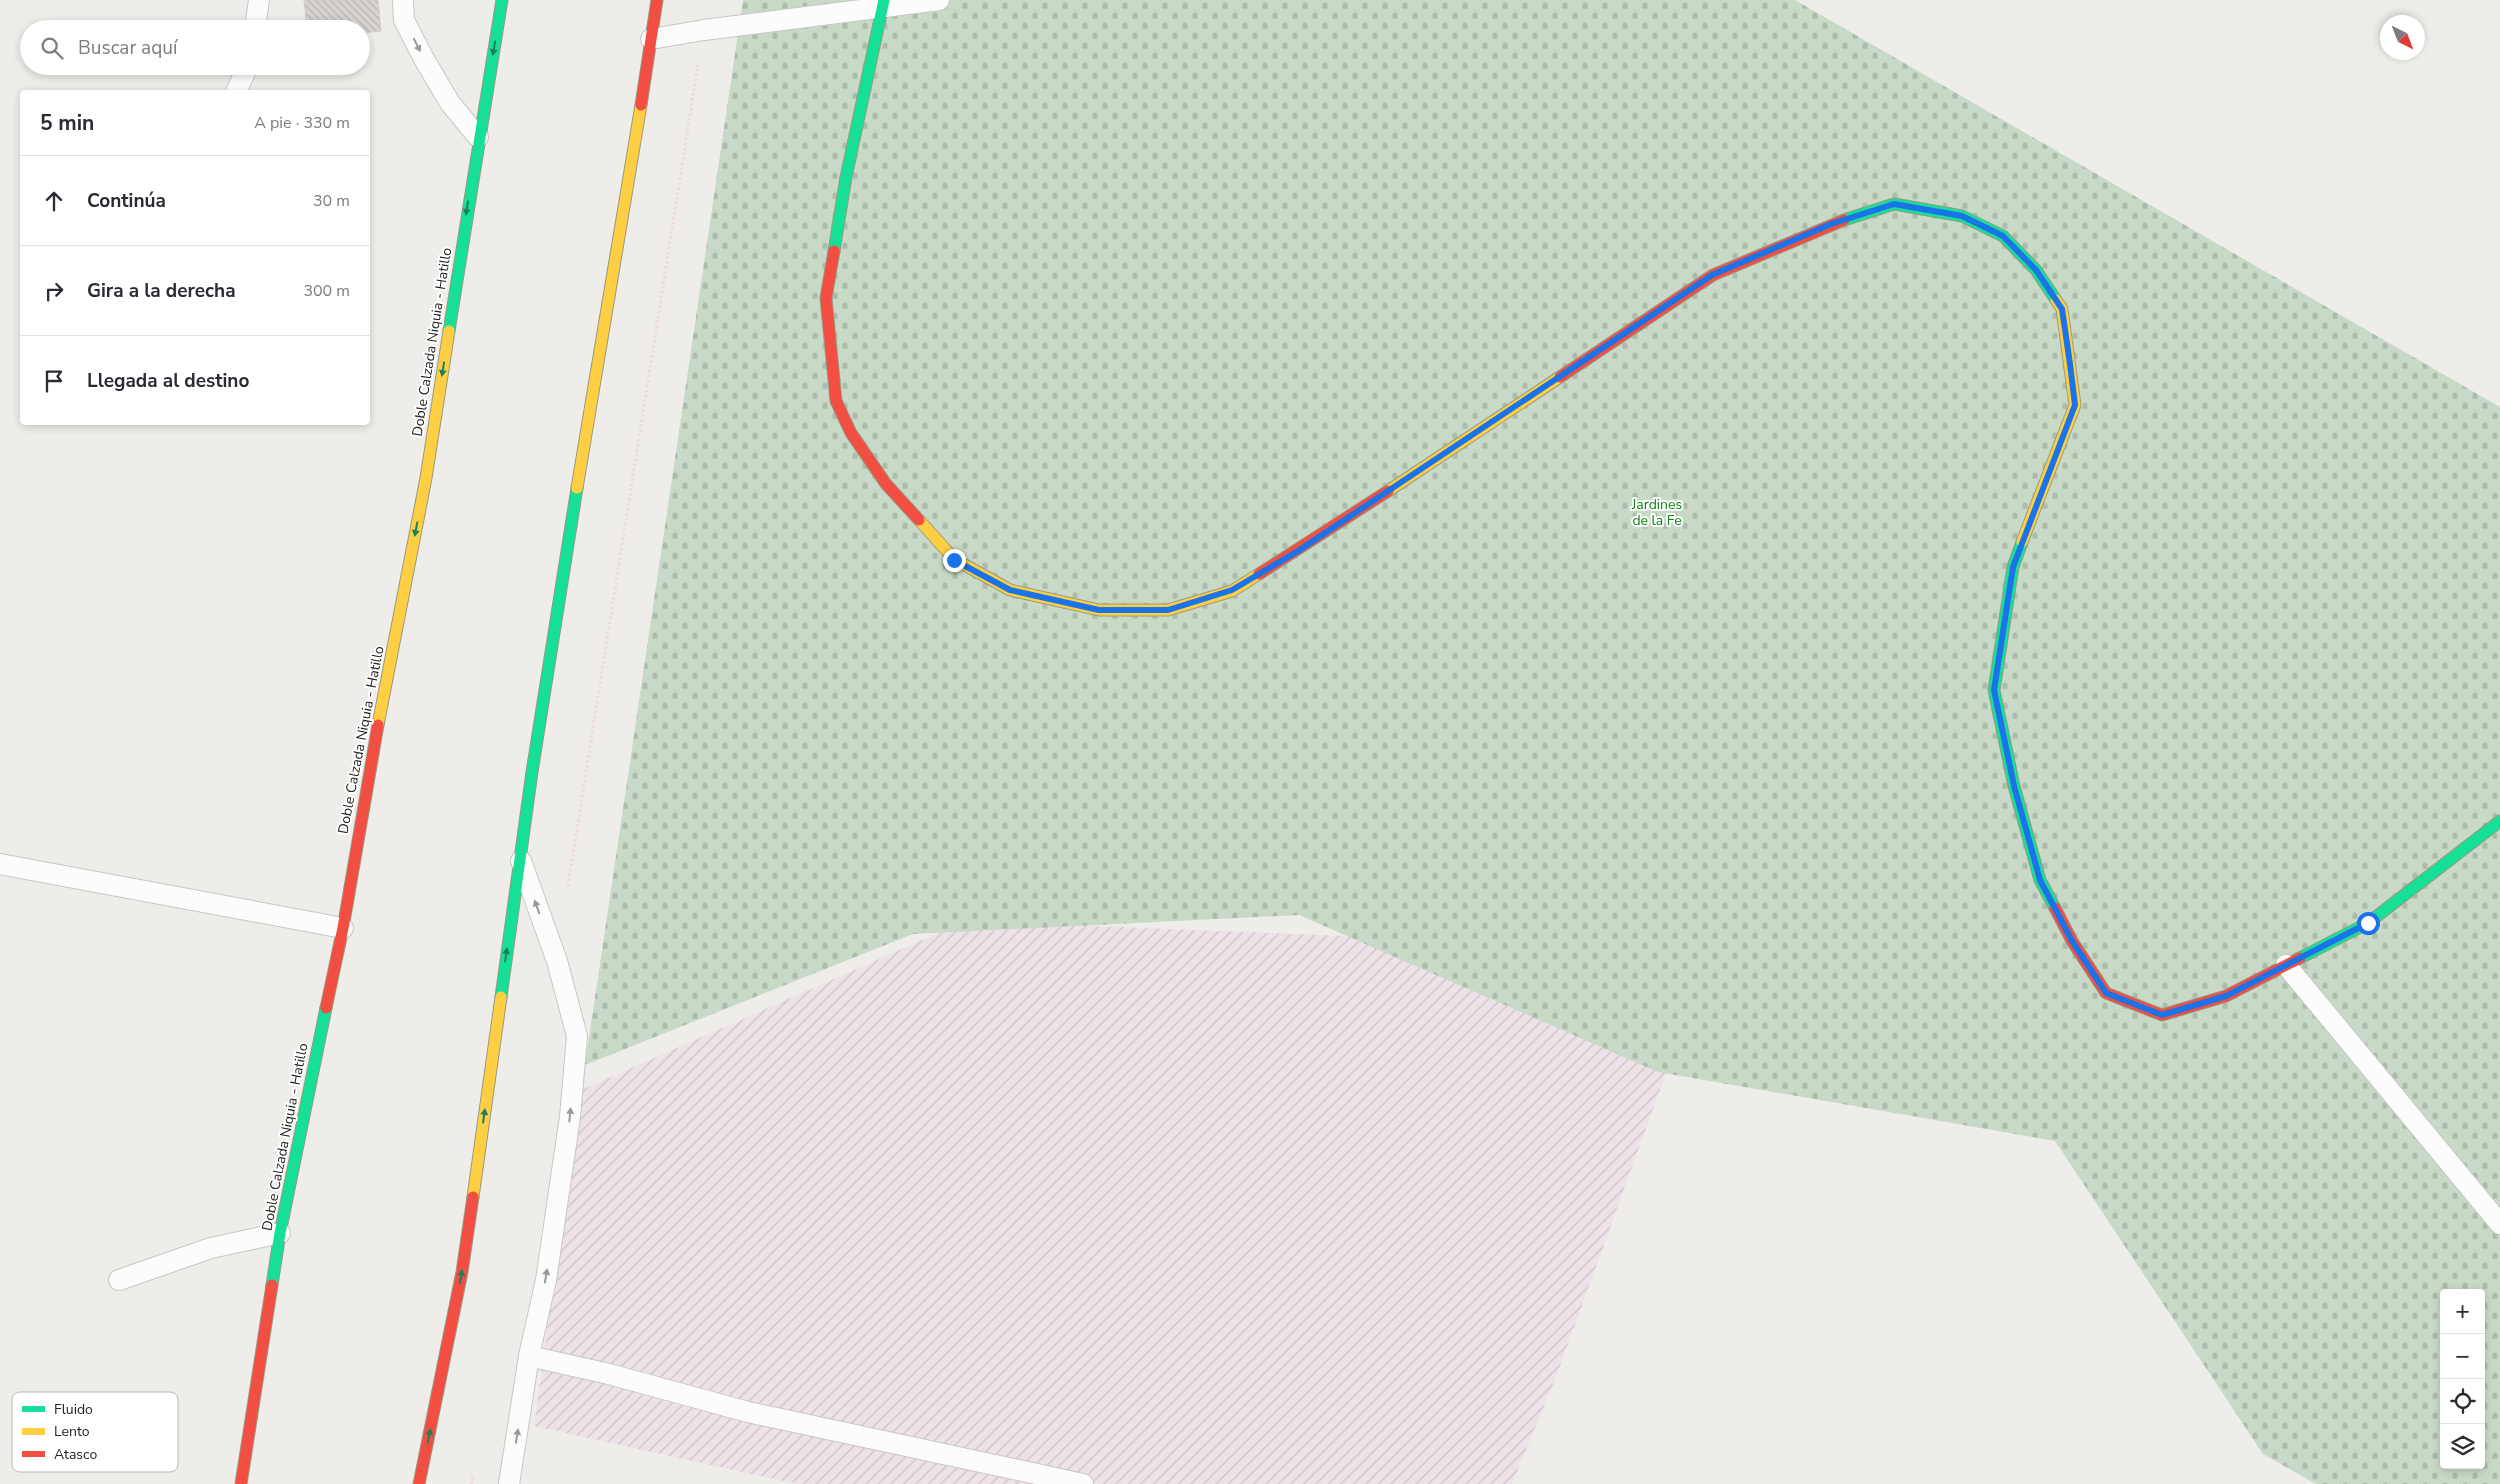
<!DOCTYPE html>
<html lang="es">
<head>
<meta charset="utf-8">
<style>
	body { margin:0; font-family:"Nunito Sans",sans-serif; background:#f7f7f7; color:#2b2b33 }
	.controls { position:absolute; right:15px; bottom:15px; display:grid; overflow:hidden; border-radius:5px; box-shadow:0 2px 8px #0003 }
	.controls button { width:45px; height:45px; display:grid; place-items:center; padding:0; border:0; border-bottom:1px solid #e1e1e2; background:#fff; color:#2b2b33; font:25px sans-serif }
	.compass { position:absolute; left:2380px; top:15px; width:45px; height:45px; border-radius:50%; background:#fff; box-shadow:0 2px 8px #0003; rotate:138deg }
	.stop { position:absolute; width:15px; height:15px; margin:-11px; border:4px solid #1a73e8; border-radius:50%; background:#fff }
	.stop.end { background:#1a73e8; border-color:#fff; box-shadow:0 1px 5px #0008 }
	.list { margin:0; padding:0; list-style:none }
	h2 { display:flex; justify-content:space-between; align-items:center; height:65px; margin:0; padding:0 20px; font-size:21px }
	h2 small { font-size:16px; font-weight:400; color:#7c7c81 }
	.list li { display:grid; grid-template-columns:32px 1fr auto; gap:15px; align-items:center; box-sizing:border-box; height:90px; padding:0 20px; border-top:1px solid #e1e1e2 }
	.list b { display:block; font-size:19px; white-space:nowrap }
	.list em { font-size:16px; font-style:normal; color:#7c7c81 }
	.icon { flex:none; width:28px; height:28px; fill:none; stroke:currentColor; stroke-width:2; stroke-linecap:round; stroke-linejoin:round }
	.map { position:relative; flex:none; width:2500px; height:1484px; overflow:hidden }
	.search { position:absolute; background:#fff; box-shadow:0 2px 8px #0003; left:20px; top:20px; width:350px; height:55px; display:flex; align-items:center; gap:12px; box-sizing:border-box; padding:0 18px; border-radius:28px; color:#7c7c81; font-size:19px }
	.panel { position:absolute; background:#fff; box-shadow:0 2px 8px #0003; left:20px; top:90px; width:350px; height:335px; border-radius:5px }
	.map>svg:first-child { display:block }
	.industrial { fill:url(#industrial-furrows) }
	.cemetery { fill:url(#cemetery-stones); fill-rule:evenodd }
	.building { fill:url(#building-back-hatch); stroke:#d2cfcb }
	.lines { fill:none; stroke-linecap:round; stroke-linejoin:round }
	.lane-casing { stroke:#c8c7c5; stroke-width:22 }
	.fast-casing { stroke:#999a80; stroke-width:13 }
	.slow-casing { stroke:#999a80; stroke-width:13 }
	.jam-casing { stroke:#999a80; stroke-width:13 }
	.path { stroke:#ecdbda; stroke-width:3; stroke-dasharray:2.5 2.5; stroke-linecap:butt }
	.lane { stroke:#fdfcfc; stroke-width:20 }
	.fast { stroke:#16e098; stroke-width:11 }
	.slow { stroke:#ffcf43; stroke-width:11 }
	.jam { stroke:#f24e42; stroke-width:11 }
	.oneway { fill:#9a9999 }
	.oneway2 { fill:#1c805c }
	.route { stroke:#1a73e8; stroke-width:6 }
	.labels { text-anchor:middle; dominant-baseline:central; stroke-width:4; stroke-linejoin:round; paint-order:stroke }
	.street-label { font-size:14px; fill:#212121; stroke:#fff }
	.park-label { font-size:14px; fill:#09850e; stroke:#fff }
	.key { fill:#fff; stroke:#bcbcbc; stroke-width:1 }
	.key-label { font-size:14px; fill:#212121 }
</style>
</head>
<body>
<div class="map">
<svg width="2500" height="1484" viewBox="0 0 2500 1484">
	<defs>
		<pattern id="industrial-furrows" width="10" height="10" patternUnits="userSpaceOnUse" patternTransform="scale(1.25)"><rect width="10" height="10" fill="#ede2e8"/><path d="M-1 1l2-2M0 10L10 0M9 11l2-2" fill="none" stroke="#cbc2c7"/></pattern>
		<pattern id="cemetery-stones" width="16" height="16" patternUnits="userSpaceOnUse" patternTransform="scale(1.25)"><rect width="16" height="16" fill="#c8dac7"/><path d="M2 7V4a2 2 0 0 1 4 0v3zM10 15v-3a2 2 0 0 1 4 0v3z" fill="#acbbab"/></pattern>
		<pattern id="building-back-hatch" width="6" height="6" patternUnits="userSpaceOnUse" patternTransform="scale(1.25)"><rect width="6" height="6" fill="#d6d3d0"/><path d="M-1 5l2 2M0 0l6 6M5-1l2 2" fill="none" stroke="#b7b5b2"/></pattern>
	</defs>
	<rect width="100%" height="100%" fill="#efede9"/>
	<polygon class="industrial" points="966,921 1452,940 1686,1018 1558,1372 1512,1484 797,1484 534,1426 579,1091"/>
	<path class="cemetery" d="M743,0H1795L2500,407V1484H2316L2263,1454L2055,1141L1658,1072L1299,915L913,934L585,1065ZM2444,1293H2481V1465H2444Z"/>
	<polygon class="building" points="304,0 378,0 381,31 361,33 361,29 307,29"/>
	<g class="lines">
		<defs>
			<g id="lane">
				<polyline points="403,0 404,20 424,59 450,103 478,137"/>
				<polyline points="255,29 259,0"/>
				<polyline points="651,39 704,30 939,0"/>
				<polyline points="236,92 248,66"/>
				<polyline points="0,864 343,928"/>
				<polyline points="2286,965 2500,1224"/>
				<polyline points="119,1280 211,1248 280,1233"/>
				<polyline points="529,1356 609,1374 748,1412 1083,1484"/>
				<polyline points="509,1484 529,1356 546,1280 570,1117 577,1036 557,961 521,861"/>
			</g>
			<g id="fast">
				<polyline points="1844,220 1894,204 1962,216 2003,236 2036,270 2056,300"/>
				<polyline points="834,251 846,177 884,0"/>
				<polyline points="449,331 502,0"/>
				<polyline points="2022,542 2013,567 1994,690 2014,786 2040,880 2055,908"/>
				<polyline points="2300,958 2368,923 2500,821"/>
				<polyline points="501,997 532,772 577,488"/>
				<polyline points="272,1285 280,1233 326,1008"/>
			</g>
			<g id="slow">
				<polyline points="577,488 641,105"/>
				<polyline points="1388,491 1560,377"/>
				<polyline points="919,520 954,559 1010,590 1099,610 1168,610 1232,591 1259,574"/>
				<polyline points="2022,542 2075,405 2062,309 2056,300"/>
				<polyline points="378,725 426,478 449,331"/>
				<polyline points="473,1197 501,997"/>
			</g>
			<g id="jam">
				<polyline points="641,105 657,0"/>
				<polyline points="834,251 826,298 836,401 851,433 886,484 919,520"/>
				<polyline points="1560,377 1713,275 1844,220"/>
				<polyline points="1259,574 1388,491"/>
				<polyline points="2055,908 2072,941 2106,993 2162,1015 2226,996 2300,958"/>
				<polyline points="326,1008 343,928 378,725"/>
				<polyline points="241,1484 272,1285"/>
				<polyline points="419,1484 462,1272 473,1197"/>
			</g>
		</defs>
		<use href="#lane" class="lane-casing"/>
		<use href="#fast" class="fast-casing"/>
		<use href="#slow" class="slow-casing"/>
		<use href="#jam" class="jam-casing"/>
		<g class="path">
			<polyline points="568,886 698,65"/>
			<polyline points="471,1484 473,1475"/>
		</g>
		<use href="#lane" class="lane"/>
		<use href="#fast" class="fast"/>
		<use href="#slow" class="slow"/>
		<use href="#jam" class="jam"/>
	</g>
	<defs><path id="oneway-solid" d="M-6-.8H1V-3.2L6.5 0L1 3.2V.8H-6Z" transform="scale(1.25)"/></defs>
	<g class="oneway">
		<use href="#oneway-solid" transform="translate(417 45) rotate(63)"/>
		<use href="#oneway-solid" transform="translate(537 907) rotate(-110)"/>
		<use href="#oneway-solid" transform="translate(570 1115) rotate(-84)"/>
		<use href="#oneway-solid" transform="translate(546 1276) rotate(-80)"/>
		<use href="#oneway-solid" transform="translate(517 1436) rotate(-81)"/>
	</g>
	<g class="oneway2">
		<use href="#oneway-solid" transform="translate(494 48) rotate(100)"/>
		<use href="#oneway-solid" transform="translate(467 208) rotate(99)"/>
		<use href="#oneway-solid" transform="translate(443 369) rotate(99)"/>
		<use href="#oneway-solid" transform="translate(416 529) rotate(101)"/>
		<use href="#oneway-solid" transform="translate(506 955) rotate(-82)"/>
		<use href="#oneway-solid" transform="translate(484 1116) rotate(-82)"/>
		<use href="#oneway-solid" transform="translate(461 1277) rotate(-80)"/>
		<use href="#oneway-solid" transform="translate(429 1436) rotate(-78)"/>
	</g>
	<g class="lines">
		<polyline class="route" points="954,560 1010,590 1099,610 1168,610 1232,590 1298,551 1712,275 1831,224 1894,204 1962,216 2003,236 2036,270 2062,309 2070,364 2075,405 2013,567 1994,690 2014,786 2040,880 2072,941 2106,993 2162,1015 2226,996 2368,923"/>
	</g>
	<g class="labels">
		<g class="street-label">
			<text transform="translate(432 342) rotate(-81)">Doble Calzada Niquia - Hatillo</text>
			<text transform="translate(361 740) rotate(-79)">Doble Calzada Niquia - Hatillo</text>
			<text transform="translate(285 1137) rotate(-79)">Doble Calzada Niquia - Hatillo</text>
		</g>
		<g class="park-label">
			<text x="1657" y="504">Jardines<tspan x="1657" dy="16">de la Fe</tspan></text>
		</g>
	</g>
	<rect x="12" y="1392" width="166" height="80" rx="8" class="key"/>
	<rect x="22" y="1406" width="23" height="6" fill="#16e098"/>
	<rect x="22" y="1428" width="23" height="7" fill="#ffcf43"/>
	<rect x="22" y="1451" width="23" height="6" fill="#f24e42"/>
	<g class="key-label">
		<text x="54" y="1414">Fluido</text>
		<text x="54" y="1436">Lento</text>
		<text x="54" y="1459">Atasco</text>
	</g>
</svg>
<div class="controls">
<button>+</button>
<button>−</button>
<button><svg class="icon" aria-label="locate" viewBox="0 0 24 24"><circle cx="12" cy="12" r="6"/><path d="M12 2v4M12 18v4M2 12h4M18 12h4"/></svg></button>
<button><svg class="icon" aria-label="layers" viewBox="0 0 24 24"><path d="M12 4l9 5-9 5-9-5zM3 14l9 5 9-5"/></svg></button>
</div>
<svg class="compass" viewBox="-18 -18 36 36"><path d="M0-13l5 13h-10z" fill="#e53935"/><path d="M0 13l5-13h-10z" fill="#7c7c81"/></svg>
<div class="stop" style="left:2368px;top:923px"></div>
<div class="stop end" style="left:954px;top:560px"></div>
<div class="search"><svg class="icon" aria-label="search" viewBox="0 0 24 24"><circle cx="10" cy="10" r="6"/><path d="M15 15l6 6"/></svg>Buscar aquí</div>
<section class="panel">
<h2>5 min<small>A pie · 330 m</small></h2>
<ul class="list">
<li><svg class="icon" aria-label="ahead" viewBox="0 0 24 24"><path d="M12 20V5M6 11l6-6 6 6"/></svg><div><b>Continúa</b></div><em>30 m</em></li>
<li><svg class="icon" aria-label="right" viewBox="0 0 24 24"><path d="M7 20v-9h11M14 6l5 5-5 5"/></svg><div><b>Gira a la derecha</b></div><em>300 m</em></li>
<li><svg class="icon" aria-label="arrive" viewBox="0 0 24 24"><path d="M6 21V4h12l-3 4 3 4H6"/></svg><div><b>Llegada al destino</b></div></li>
</ul>
</section>
</div>
</body>
</html>
